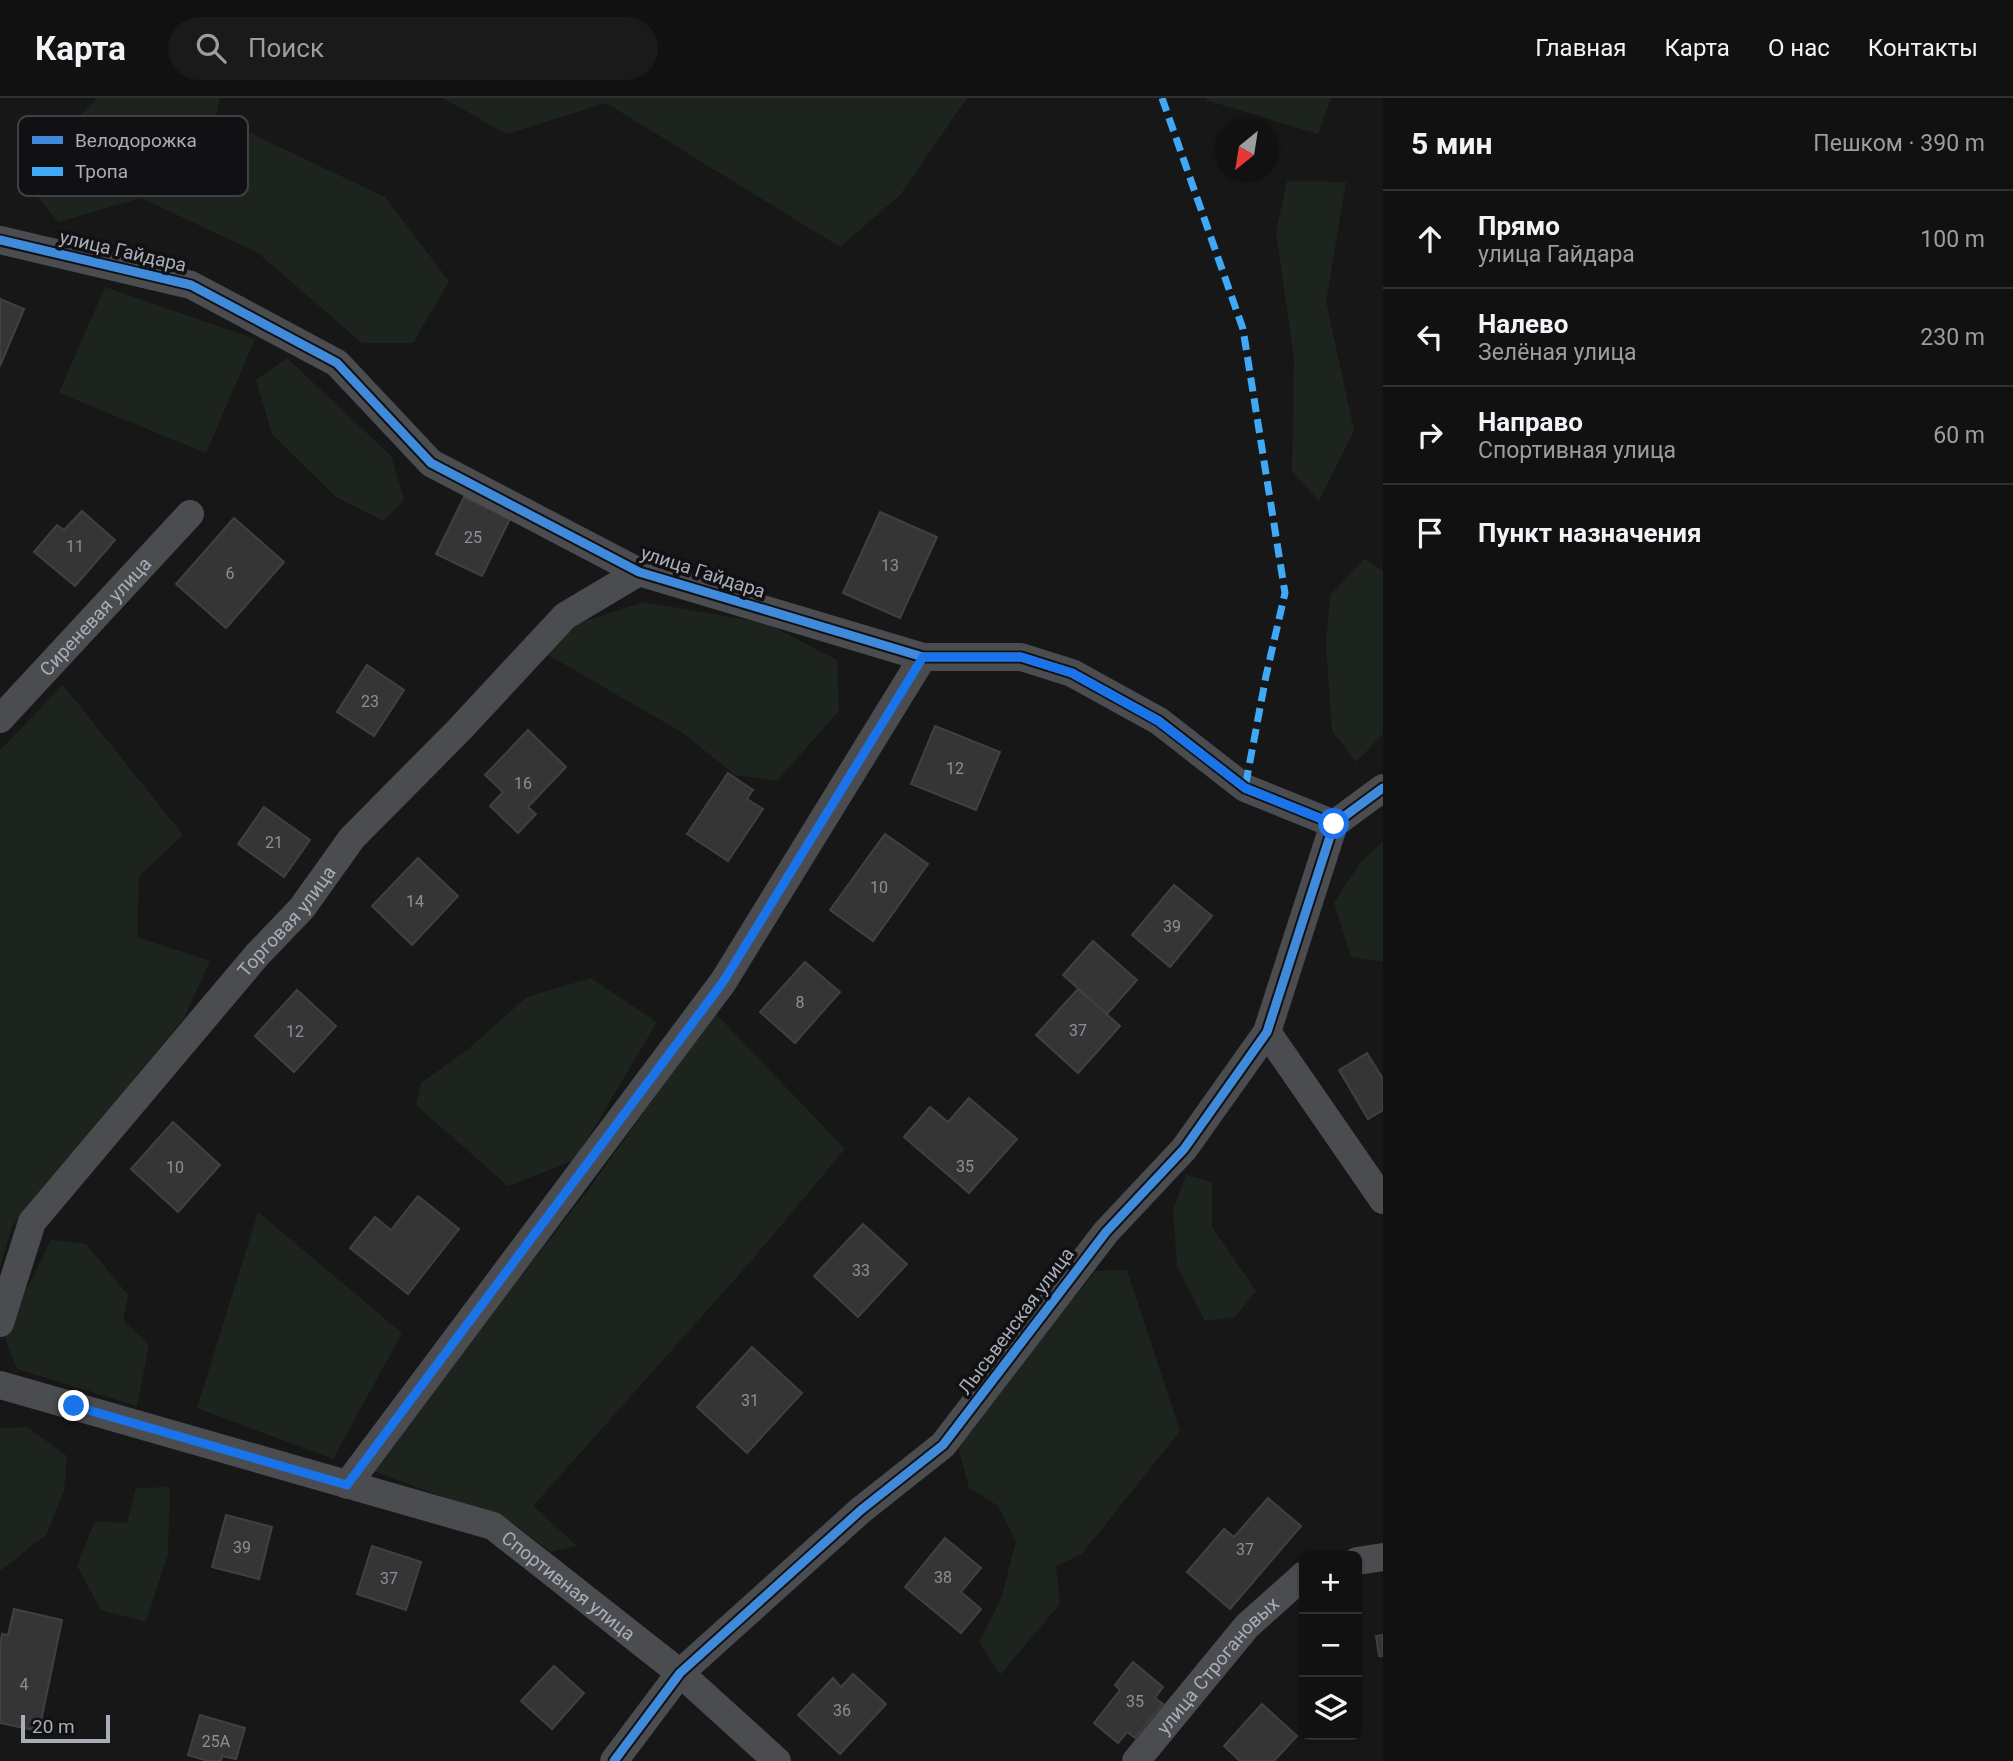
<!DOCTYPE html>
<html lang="ru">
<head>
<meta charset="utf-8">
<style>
	body { margin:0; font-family:Roboto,sans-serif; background:#1a1a1a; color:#f1f3f6 }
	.controls { position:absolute; right:21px; bottom:21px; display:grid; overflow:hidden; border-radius:10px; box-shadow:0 2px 5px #0004 }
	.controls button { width:63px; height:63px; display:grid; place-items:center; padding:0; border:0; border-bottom:2px solid #303131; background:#111; color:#f1f3f6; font:35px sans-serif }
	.compass { position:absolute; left:1215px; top:21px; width:63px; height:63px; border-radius:50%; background:#111; box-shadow:0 2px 5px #0004; rotate:210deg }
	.scale { position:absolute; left:21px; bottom:18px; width:89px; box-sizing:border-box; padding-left:7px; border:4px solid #a8adb8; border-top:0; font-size:19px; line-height:24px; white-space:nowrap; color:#a8adb8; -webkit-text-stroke:5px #111113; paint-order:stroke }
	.stop { position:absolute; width:21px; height:21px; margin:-16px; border:5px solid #1a73e8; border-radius:50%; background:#fff }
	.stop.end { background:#1a73e8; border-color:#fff; box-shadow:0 2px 7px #0008 }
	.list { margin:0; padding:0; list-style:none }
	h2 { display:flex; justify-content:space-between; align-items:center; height:91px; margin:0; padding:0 28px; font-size:30px }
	h2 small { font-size:23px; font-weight:400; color:#9c9d9f }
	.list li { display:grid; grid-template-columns:46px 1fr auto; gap:21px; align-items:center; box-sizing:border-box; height:98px; padding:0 28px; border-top:2px solid #303131 }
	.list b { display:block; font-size:26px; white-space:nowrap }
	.list p { margin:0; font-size:23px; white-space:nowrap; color:#9c9d9f }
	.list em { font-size:23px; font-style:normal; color:#9c9d9f }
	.icon { flex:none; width:38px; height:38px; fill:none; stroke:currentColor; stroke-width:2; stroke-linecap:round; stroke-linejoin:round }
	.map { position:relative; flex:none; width:1383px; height:1663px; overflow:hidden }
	header { display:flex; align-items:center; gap:42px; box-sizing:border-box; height:98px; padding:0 35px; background:#111; border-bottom:2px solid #303131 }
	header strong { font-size:33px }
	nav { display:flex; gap:38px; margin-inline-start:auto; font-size:24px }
	.search { width:490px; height:63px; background:#1a1a1a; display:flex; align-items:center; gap:18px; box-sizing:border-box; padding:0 24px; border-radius:38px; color:#9c9d9f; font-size:26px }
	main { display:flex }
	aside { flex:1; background:#111 }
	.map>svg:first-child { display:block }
	.green { fill:#1d241e }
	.building { fill:#353536; stroke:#3f4043; stroke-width:2 }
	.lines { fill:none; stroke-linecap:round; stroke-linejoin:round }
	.minor { stroke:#4b4c50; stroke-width:28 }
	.quiet { stroke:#3fa9f5; stroke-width:7; stroke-dasharray:14 7; stroke-linecap:butt }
	.cycleway-casing { stroke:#111113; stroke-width:13 }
	.cycleway { stroke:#408adc; stroke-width:9 }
	.route { stroke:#1a73e8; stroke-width:9 }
	.labels { text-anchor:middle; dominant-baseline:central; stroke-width:7; stroke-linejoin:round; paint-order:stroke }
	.number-label { font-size:16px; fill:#8b8f98 }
	.street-label { font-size:19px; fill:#a8adb8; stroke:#111113 }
	.key { fill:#111113; stroke:#3e4045; stroke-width:2 }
	.key-label { font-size:19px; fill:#a8adb8 }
</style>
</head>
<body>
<header>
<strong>Карта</strong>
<div class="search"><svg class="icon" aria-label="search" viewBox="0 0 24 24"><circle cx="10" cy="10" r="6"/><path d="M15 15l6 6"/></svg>Поиск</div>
<nav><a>Главная</a><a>Карта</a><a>О нас</a><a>Контакты</a></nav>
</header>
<main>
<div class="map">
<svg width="1383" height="1663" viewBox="0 0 1383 1663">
	<rect width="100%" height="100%" fill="#171717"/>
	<g class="green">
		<polygon points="98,0 220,0 216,19 385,99 449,183 413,245 362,245 258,155 141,100 58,124 19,76"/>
		<polygon points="443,0 967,0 900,97 840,149 606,5 506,36"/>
		<polygon points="1207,0 1331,0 1318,36 1206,2"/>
		<polygon points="1287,83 1346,84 1326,204 1354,332 1319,403 1292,373 1294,260 1276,134"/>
		<polygon points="105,189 255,241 206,355 59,295"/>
		<polygon points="287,260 391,358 404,401 384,423 336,399 272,336 256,282"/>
		<polygon points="1365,461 1383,473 1383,636 1356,664 1332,633 1326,547 1330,497"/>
		<polygon points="644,504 766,525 837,562 839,613 777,683 735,677 683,635 545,555 579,525"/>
		<polygon points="63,587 183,737 139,778 137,839 210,863 184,920 12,1128 0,1169 0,652"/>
		<polygon points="1383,744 1383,864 1351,859 1334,805 1360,765"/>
		<polygon points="591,880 657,924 575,1062 508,1088 416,1007 421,985 467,952 527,899"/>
		<polygon points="715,915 845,1051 752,1162 533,1408 577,1448 551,1454 512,1424 370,1372 591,1088"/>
		<polygon points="1186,1077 1212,1084 1212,1129 1256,1193 1235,1219 1205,1223 1177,1168 1173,1112"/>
		<polygon points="258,1114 402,1235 333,1361 197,1310"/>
		<polygon points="51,1142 86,1146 128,1197 123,1222 149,1247 137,1308 17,1271 4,1237"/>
		<polygon points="1127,1172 1180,1333 1082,1456 1056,1468 1060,1506 1000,1577 979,1544 1001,1501 1016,1443 998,1408 969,1390 956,1342 1096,1173"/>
		<polygon points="27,1329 67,1358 64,1393 46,1437 0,1473 0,1330"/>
		<polygon points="170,1389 168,1455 146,1524 101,1512 77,1468 95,1423 127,1425 136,1390"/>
	</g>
	<g class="building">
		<polygon points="0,201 24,211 0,268"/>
		<polygon points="464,399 510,421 482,478 436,456"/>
		<polygon points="82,413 115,442 75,488 34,454 57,427 64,432"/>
		<polygon points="880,414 937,439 900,520 843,495"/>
		<polygon points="234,420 284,464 226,530 176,486"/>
		<polygon points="367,567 404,592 374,638 337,614"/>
		<polygon points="935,628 1000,654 976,712 911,686"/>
		<polygon points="528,632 566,669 528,709 536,716 518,735 490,708 503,694 485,677"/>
		<polygon points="728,675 753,692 747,701 763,711 728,763 687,736"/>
		<polygon points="264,709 310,742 284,779 238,746"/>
		<polygon points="885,736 928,766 873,843 830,812"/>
		<polygon points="418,760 458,798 412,847 372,808"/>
		<polygon points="1174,787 1212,818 1170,869 1132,837"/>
		<polygon points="1093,843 1137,882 1107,916 1063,877"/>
		<polygon points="805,864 840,894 795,945 760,914"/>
		<polygon points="1078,891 1120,928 1078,975 1036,937"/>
		<polygon points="297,892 336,928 294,974 255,938"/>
		<polygon points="1367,955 1383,981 1383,1012 1368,1021 1339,972"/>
		<polygon points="969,1000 1017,1041 969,1095 904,1039 930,1009 948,1024"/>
		<polygon points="173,1024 220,1067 178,1114 131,1071"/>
		<polygon points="418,1098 459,1131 408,1196 350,1150 375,1119 391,1132"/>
		<polygon points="863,1126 907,1166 858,1219 814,1178"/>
		<polygon points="752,1249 802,1295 747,1355 697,1309"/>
		<polygon points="1268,1400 1301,1428 1230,1511 1187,1474 1224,1431 1234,1439"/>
		<polygon points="226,1417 272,1429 259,1481 212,1469"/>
		<polygon points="945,1440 981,1470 961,1494 981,1511 961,1535 905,1489"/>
		<polygon points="372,1448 421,1464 406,1512 357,1496"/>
		<polygon points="14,1511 62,1522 39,1633 0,1625 0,1548 2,1536 8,1537"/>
		<polygon points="1383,1537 1383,1558 1379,1558 1376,1538"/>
		<polygon points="1133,1564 1163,1589 1155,1600 1163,1606 1135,1640 1127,1634 1118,1645 1094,1625 1120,1592 1115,1587"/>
		<polygon points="554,1568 584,1595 552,1631 521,1603"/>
		<polygon points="853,1576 886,1606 840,1656 798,1617 833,1580 841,1589"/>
		<polygon points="1262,1606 1297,1638 1274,1663 1240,1663 1224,1648"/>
		<polygon points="200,1617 245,1630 236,1661 222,1658 221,1663 208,1663 188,1657"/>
	</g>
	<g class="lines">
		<g class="minor">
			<polyline points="0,142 191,187 337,265 431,365 639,474 923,559 1021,559 1072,575 1159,623 1245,690 1334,726 1383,690"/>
			<path id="s1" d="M0,621L190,416"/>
			<polyline points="1267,934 1383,1102"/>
			<path id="s2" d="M0,1225L32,1124L257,857L302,810L352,740L459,632L565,518L639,474"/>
			<path id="s3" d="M0,1287L493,1428L680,1575L777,1663"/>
			<polyline points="347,1387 723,884 923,559"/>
			<polyline points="1357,1463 1383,1459"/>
			<polyline points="614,1663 680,1575 861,1412 943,1347 1106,1134 1184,1051 1267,934 1334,726"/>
			<path id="s4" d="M1136,1663L1247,1528L1304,1477"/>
		</g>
		<polyline class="quiet" points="1162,0 1243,231 1285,495 1266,578 1245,690"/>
		<defs>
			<g id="cycleway">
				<polyline points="0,142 191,187 337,265 431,365 639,474 923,559 1021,559 1072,575 1159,623 1245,690 1334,726 1383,690"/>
				<polyline points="614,1663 680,1575 861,1412 943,1347 1106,1134 1184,1051 1267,934 1334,726"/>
			</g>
		</defs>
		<use href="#cycleway" class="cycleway-casing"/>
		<use href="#cycleway" class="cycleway"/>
	</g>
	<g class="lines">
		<polyline class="route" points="74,1308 347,1387 723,884 923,559 1021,559 1072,575 1158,623 1245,690 1334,726"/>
	</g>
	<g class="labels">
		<g class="number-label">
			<text x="473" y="439">25</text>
			<text x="75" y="448">11</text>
			<text x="890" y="467">13</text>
			<text x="230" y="475">6</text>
			<text x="370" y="603">23</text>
			<text x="955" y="670">12</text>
			<text x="523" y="685">16</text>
			<text x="274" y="744">21</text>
			<text x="879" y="789">10</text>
			<text x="415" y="803">14</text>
			<text x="1172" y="828">39</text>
			<text x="800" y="904">8</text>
			<text x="1078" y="932">37</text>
			<text x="295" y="933">12</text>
			<text x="965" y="1068">35</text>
			<text x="175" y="1069">10</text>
			<text x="861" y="1172">33</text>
			<text x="750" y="1302">31</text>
			<text x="242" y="1449">39</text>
			<text x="1245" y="1451">37</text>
			<text x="943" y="1479">38</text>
			<text x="389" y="1480">37</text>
			<text x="24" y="1586">4</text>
			<text x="1135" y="1603">35</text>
			<text x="842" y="1612">36</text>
			<text x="216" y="1643">25А</text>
		</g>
		<g class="street-label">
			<text transform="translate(123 153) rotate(13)">улица Гайдара</text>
			<text transform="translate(703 474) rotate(18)">улица Гайдара</text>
			<text stroke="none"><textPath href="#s1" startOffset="140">Сиреневая улица</textPath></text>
			<text stroke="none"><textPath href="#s2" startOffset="500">Торговая улица</textPath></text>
			<text transform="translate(1016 1223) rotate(-53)">Лысьвенская улица</text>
			<text stroke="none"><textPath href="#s3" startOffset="609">Спортивная улица</textPath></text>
			<text stroke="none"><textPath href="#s4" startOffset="126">улица Строгановых</textPath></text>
		</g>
	</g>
	<rect x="18" y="18" width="230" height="80" rx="10" class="key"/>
	<rect x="32" y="38" width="31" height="8" fill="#408adc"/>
	<rect x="32" y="69" width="31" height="9" fill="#3fa9f5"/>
	<g class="key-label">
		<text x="75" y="49">Велодорожка</text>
		<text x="75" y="80">Тропа</text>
	</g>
</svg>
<div class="controls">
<button>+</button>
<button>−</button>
<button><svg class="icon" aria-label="layers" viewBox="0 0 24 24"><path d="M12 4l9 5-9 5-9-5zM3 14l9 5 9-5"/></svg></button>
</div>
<svg class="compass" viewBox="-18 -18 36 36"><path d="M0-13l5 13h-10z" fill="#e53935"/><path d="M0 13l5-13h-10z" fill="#9c9d9f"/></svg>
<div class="scale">20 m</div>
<div class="stop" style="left:1334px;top:726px"></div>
<div class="stop end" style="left:74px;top:1308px"></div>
</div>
<aside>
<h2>5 мин<small>Пешком · 390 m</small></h2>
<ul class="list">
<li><svg class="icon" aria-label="ahead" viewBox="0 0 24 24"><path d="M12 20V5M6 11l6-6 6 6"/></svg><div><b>Прямо</b><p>улица Гайдара</p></div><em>100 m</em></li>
<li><svg class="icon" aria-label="left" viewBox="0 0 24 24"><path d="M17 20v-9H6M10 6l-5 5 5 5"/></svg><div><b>Налево</b><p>Зелёная улица</p></div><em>230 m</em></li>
<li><svg class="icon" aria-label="right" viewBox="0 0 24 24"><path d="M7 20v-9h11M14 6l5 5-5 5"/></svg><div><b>Направо</b><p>Спортивная улица</p></div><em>60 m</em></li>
<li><svg class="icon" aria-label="arrive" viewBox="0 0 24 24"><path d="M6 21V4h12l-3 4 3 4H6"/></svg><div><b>Пункт назначения</b></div></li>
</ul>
</aside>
</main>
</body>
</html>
